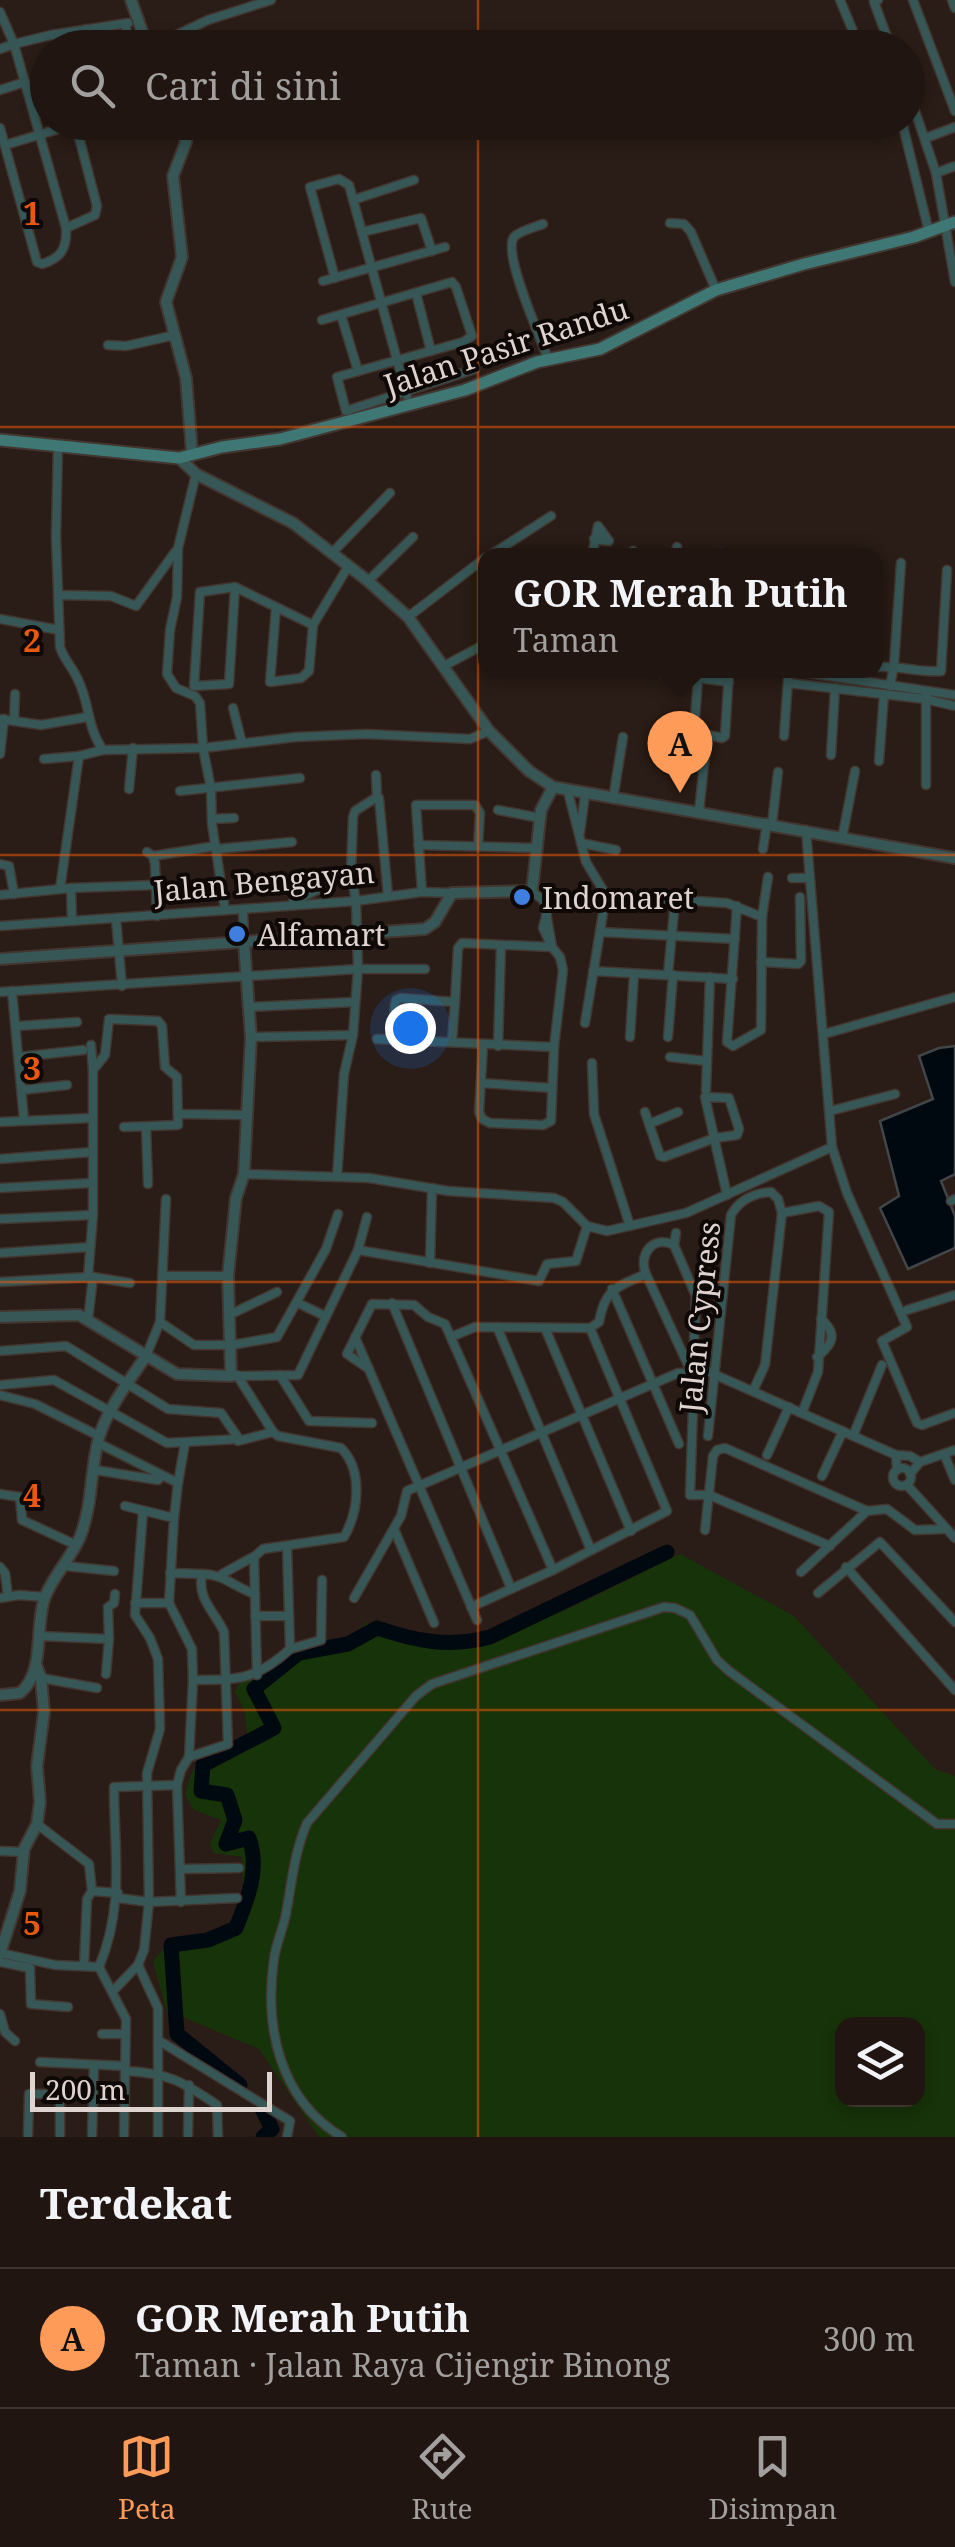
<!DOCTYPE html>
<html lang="id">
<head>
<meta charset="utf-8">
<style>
	body { margin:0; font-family:"Noto Serif",serif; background:#281e19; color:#f1f3f6 }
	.controls { position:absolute; right:30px; bottom:30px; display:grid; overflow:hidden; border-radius:20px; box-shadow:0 5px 15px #0003 }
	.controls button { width:90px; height:90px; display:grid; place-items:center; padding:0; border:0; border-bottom:2px solid #3d3430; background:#201510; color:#f1f3f6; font:50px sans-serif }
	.scale { position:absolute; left:30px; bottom:25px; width:242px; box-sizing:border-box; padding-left:10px; border:5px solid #ded3cf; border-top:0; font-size:28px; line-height:35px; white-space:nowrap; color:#ded3cf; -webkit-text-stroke:8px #0e0806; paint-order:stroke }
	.you { position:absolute; left:410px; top:1028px; width:35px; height:35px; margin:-25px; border:8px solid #fff; border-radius:50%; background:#1a73e8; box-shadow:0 0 0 15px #1a73e833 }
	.badge { display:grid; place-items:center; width:65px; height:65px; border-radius:50%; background:#fe9b59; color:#111; font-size:32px; font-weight:700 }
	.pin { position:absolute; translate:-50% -82px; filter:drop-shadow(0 2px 5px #0008) }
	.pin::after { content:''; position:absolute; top:52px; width:35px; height:30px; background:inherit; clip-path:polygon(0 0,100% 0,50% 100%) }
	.popup { position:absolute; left:478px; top:548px; width:405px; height:130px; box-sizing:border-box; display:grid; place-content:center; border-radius:20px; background:#201510; filter:drop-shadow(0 2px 8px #0005); font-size:32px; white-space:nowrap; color:#a29f9f }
	.popup b { font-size:38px; color:#f1f3f6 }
	.popup::after { content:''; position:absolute; left:50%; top:100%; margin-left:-20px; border:20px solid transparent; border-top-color:#201510 }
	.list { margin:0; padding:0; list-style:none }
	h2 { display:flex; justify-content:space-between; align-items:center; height:130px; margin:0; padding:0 40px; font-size:42px }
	h2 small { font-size:32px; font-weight:400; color:#a29f9f }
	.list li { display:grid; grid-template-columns:65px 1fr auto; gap:30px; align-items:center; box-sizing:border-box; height:140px; padding:0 40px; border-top:2px solid #3d3430 }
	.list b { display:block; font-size:38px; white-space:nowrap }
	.list p { margin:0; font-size:32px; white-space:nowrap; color:#a29f9f }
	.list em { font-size:32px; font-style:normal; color:#a29f9f }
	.icon { flex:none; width:55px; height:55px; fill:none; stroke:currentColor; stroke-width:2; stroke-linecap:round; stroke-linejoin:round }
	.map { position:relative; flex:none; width:955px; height:2137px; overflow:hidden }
	.search { position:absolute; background:#201510; box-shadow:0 5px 15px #0003; left:30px; right:30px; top:30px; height:110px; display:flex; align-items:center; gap:25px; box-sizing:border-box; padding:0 35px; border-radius:55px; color:#a29f9f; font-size:38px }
	.sheet { height:270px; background:#201510 }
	nav { display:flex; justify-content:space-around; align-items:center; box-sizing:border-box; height:140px; border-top:2px solid #3d3430; background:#201510; font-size:28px; color:#a29f9f }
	nav a { display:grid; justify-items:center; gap:5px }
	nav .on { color:#fe9b59 }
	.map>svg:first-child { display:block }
	.green { fill:#173309; fill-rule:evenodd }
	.water { fill:#00090f; stroke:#434649; stroke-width:2.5 }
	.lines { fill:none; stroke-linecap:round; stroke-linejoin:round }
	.river { stroke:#00090f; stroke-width:15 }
	.minor-casing { stroke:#433630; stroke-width:11 }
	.tertiary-casing { stroke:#433630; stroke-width:14 }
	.secondary-casing { stroke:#433630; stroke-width:15 }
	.minor { stroke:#365756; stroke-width:8 }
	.tertiary { stroke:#365756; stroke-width:10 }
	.secondary { stroke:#3e7774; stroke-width:11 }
	.grid { fill:none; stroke:#e8590c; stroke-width:2.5; stroke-opacity:0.55 }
	.shop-dot { fill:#3f7fe0; stroke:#0e0806; stroke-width:4 }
	.labels { text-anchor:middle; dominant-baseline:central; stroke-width:8; stroke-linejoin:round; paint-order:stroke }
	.street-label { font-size:30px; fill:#ded3cf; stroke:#0e0806 }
	.poi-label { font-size:30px; fill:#ded3cf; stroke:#0e0806; text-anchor:start }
	.grid-label { font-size:32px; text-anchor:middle; font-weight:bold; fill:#e8590c; stroke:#0e0806; stroke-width:8; stroke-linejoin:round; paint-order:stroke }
</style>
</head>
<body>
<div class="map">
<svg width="955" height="2137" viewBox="0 0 955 2137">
	<rect width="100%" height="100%" fill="#2a1c16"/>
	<path class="green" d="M680,1554L794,1616L935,1769L955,1776V2137H319L259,2049L166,2010L153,1961L172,1940L198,1937L230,1927L243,1893L242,1857L213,1853L210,1843L221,1820L194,1810L185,1795C194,1752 211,1756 248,1741L244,1709L235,1692L240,1681L268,1673L303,1644L338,1642L362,1631L366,1622C376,1628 387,1638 399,1642C475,1668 609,1587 680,1554ZM842,2024H918V2100H842Z"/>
	<polygon class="water" points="955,1046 955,1174 941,1181 955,1216 955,1248 908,1269 880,1208 899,1196 880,1121 933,1099 919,1056 939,1048"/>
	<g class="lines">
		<g class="river">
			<path d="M240,2085L177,2034L171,1945L208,1940L236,1928C248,1898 260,1869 249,1838L226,1844L235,1820L227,1795L201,1791L203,1765L274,1728L254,1689L299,1653L348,1644L377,1628C416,1641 448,1648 490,1637L667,1552"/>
			<polyline points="262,2109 272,2129 263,2137"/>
		</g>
		<defs>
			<g id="minor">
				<polyline points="840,0 860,48"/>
				<polyline points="878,0 874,2 891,48"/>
				<polyline points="913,0 955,111"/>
				<polyline points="952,0 955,8"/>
				<polyline points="0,12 14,44 51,35 128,23"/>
				<polyline points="125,24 131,48"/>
				<polyline points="86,29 92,48"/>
				<polyline points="149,48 208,20 271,0"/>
				<polyline points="842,48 857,41"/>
				<path d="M0,49L14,44L66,228C67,249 61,258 42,264L37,262L0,128"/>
				<polyline points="0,90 25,82"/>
				<polyline points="908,90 936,173 955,282"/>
				<polyline points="902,122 929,232"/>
				<polyline points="926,138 955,127"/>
				<polyline points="5,145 82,122"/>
				<polyline points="936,173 955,166"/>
				<polyline points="353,200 414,180"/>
				<polyline points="670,223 684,224 691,232 716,290"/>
				<path d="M543,224C535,227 519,231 514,237C502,253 541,338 548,359"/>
				<polyline points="66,228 95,215 97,206 75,122"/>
				<polyline points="362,232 421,218 432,251"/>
				<polyline points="335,278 310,187 339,179 349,185 407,396"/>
				<polyline points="323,281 445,247"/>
				<polyline points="416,293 431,351"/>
				<polyline points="341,315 358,371"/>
				<polyline points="322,320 452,282 456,287 472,336 463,342 337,377 346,411 475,369"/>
				<polyline points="108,345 126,346 175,335"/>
				<path d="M58,445L56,537L60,647C64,660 74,669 79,682C90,705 87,728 103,750"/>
				<polyline points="196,474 178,548 177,597 170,630 167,674 176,688 195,696 200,703 203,748 211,789 212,824 225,910"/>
				<polyline points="333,552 390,493"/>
				<polyline points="489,556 551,516"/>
				<polyline points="592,556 598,526 609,541 594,539"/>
				<polyline points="632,556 633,551"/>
				<polyline points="676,556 677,547"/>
				<polyline points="721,556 721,553"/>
				<polyline points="368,581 413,537"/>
				<polyline points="235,587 229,684 194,686 200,592 235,587 276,607 270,682 301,678 309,671 313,625 349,565"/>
				<polyline points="59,595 111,596 136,606 175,552"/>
				<polyline points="276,607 313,625"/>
				<polyline points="408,617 485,558"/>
				<polyline points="0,619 59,630"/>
				<polyline points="444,666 485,644"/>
				<path d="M875,667C898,665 919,673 941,671L947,570"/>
				<polyline points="789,670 955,695"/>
				<polyline points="646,671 729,682"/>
				<polyline points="698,678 694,732 722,738 725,736 729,670"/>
				<polyline points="788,683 925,699 955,706"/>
				<polyline points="890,686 894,665 901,563"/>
				<polyline points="926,696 926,785"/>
				<polyline points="233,708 242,743"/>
				<polyline points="0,719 41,725 87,717"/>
				<polyline points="14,721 15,694"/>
				<polyline points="784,736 788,680"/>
				<polyline points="0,754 4,719"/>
				<polyline points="831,755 835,688"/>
				<polyline points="44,759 79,756 103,750 203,748 296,737 366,734 470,739 489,731"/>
				<polyline points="879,761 884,694"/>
				<polyline points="376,775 377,797"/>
				<polyline points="129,789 133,748"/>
				<polyline points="180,791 300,778"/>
				<polyline points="568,792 586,862 606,895 727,903 762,917"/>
				<polyline points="613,799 623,737"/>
				<polyline points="498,810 540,818"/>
				<polyline points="699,812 705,755"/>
				<polyline points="212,819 234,818"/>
				<polyline points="772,824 778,772"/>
				<polyline points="806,830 832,1147 847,1193 907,1327 882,1341 917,1423 922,1425 955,1413"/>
				<polyline points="580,832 585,795"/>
				<polyline points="842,839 855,771"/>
				<polyline points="581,843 616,850"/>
				<polyline points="418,845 535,848"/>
				<polyline points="217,849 292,842"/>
				<polyline points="763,849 767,823"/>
				<polyline points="147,852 153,856 155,864 157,916"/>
				<polyline points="153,856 216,846"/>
				<polyline points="0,864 9,866 14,894"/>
				<polyline points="792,878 808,878"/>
				<polyline points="71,888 155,885"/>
				<polyline points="60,889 79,756"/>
				<polyline points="422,892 416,805 475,805 480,813 478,846"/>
				<polyline points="0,895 71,888 72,921"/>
				<polyline points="293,902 351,873"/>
				<polyline points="737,906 727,1042 733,1046 761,1030 762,917 768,877"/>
				<polyline points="243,909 244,942"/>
				<polyline points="547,912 543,928 552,947"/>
				<polyline points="116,919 122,986"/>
				<polyline points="0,926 356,901 422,892 452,893"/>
				<polyline points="600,932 735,939"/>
				<polyline points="761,962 798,964 801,961 800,897"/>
				<polyline points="593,971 733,979"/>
				<polyline points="668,974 675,901"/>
				<polyline points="12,991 24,1120"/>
				<polyline points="0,992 358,969 425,969"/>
				<polyline points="455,1002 458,948 462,943 552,947"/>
				<polyline points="250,1007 355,1002"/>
				<polyline points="585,1023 606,895"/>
				<polyline points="17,1026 77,1022"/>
				<polyline points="824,1034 955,997"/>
				<polyline points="251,1037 353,1035"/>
				<polyline points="630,1037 634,974"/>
				<polyline points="668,1037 673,975"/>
				<polyline points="377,1039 554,1047"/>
				<polyline points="393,1040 395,1004 396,1000 401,998 455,1002 452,1042"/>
				<polyline points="91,1045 93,1070"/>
				<polyline points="483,1046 479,1112 482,1119 490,1123 543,1125 551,1121 554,1047 563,970 560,957 552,947 544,901 532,891"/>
				<polyline points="498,1046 501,945"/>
				<polyline points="19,1057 83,1050"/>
				<polyline points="670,1057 706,1061"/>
				<polyline points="592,1063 594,1114 630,1226"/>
				<polyline points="481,1083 552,1088"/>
				<polyline points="22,1090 67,1085"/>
				<polyline points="706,1090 710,977"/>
				<polyline points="830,1111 895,1094"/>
				<polyline points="645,1112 660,1156 664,1157 715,1138 737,1135 739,1129 729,1098 705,1097 727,1195"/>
				<polyline points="178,1114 247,1115"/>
				<polyline points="0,1122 91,1118"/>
				<polyline points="649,1124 678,1112"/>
				<polyline points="146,1127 148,1184"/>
				<polyline points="0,1159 92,1152"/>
				<polyline points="244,1174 369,1178 448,1191 554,1198 563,1202 587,1226 607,1231 686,1213 832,1147"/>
				<polyline points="337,1177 344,1074 353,1035 358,969 356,901 351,873 353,817 355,811 377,797 379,798 388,896"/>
				<polyline points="0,1188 92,1183"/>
				<polyline points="951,1201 955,1199"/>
				<polyline points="782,1213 819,1206 829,1212 818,1372 802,1413"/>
				<polyline points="0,1219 93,1215"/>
				<polyline points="676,1233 674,1245 696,1296 693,1365"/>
				<polyline points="358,1250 539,1281 547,1264 576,1261 587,1226"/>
				<polyline points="0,1253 90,1247"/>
				<polyline points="430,1263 432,1188"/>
				<polyline points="646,1274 689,1367"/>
				<polyline points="163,1276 228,1276"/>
				<polyline points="93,1277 130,1283"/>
				<polyline points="0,1282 88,1277"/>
				<polyline points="612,1289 679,1444"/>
				<polyline points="298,1303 325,1316"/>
				<polyline points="392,1303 511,1588"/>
				<polyline points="907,1310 955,1295"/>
				<polyline points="231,1314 277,1292"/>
				<polyline points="88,1320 93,1277 88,1277 93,1215 93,1070 105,1055 109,1019 158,1021 162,1026 165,1067 177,1077 178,1125 124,1127"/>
				<polyline points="160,1322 166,1199"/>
				<polyline points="497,1327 591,1550"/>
				<polyline points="545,1328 631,1531"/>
				<path d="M590,1328L599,1322C605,1288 617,1287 646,1274C638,1254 653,1235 674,1245"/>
				<polyline points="355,1337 477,1620"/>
				<polyline points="451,1337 475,1327 590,1328"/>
				<polyline points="0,1351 66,1346 168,1409 221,1413 239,1439 167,1443 54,1380 0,1385"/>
				<polyline points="146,1356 160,1322 194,1345 232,1345 277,1337 326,1249 338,1214"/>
				<path d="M817,1357C833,1344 838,1334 821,1319"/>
				<polyline points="700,1368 896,1455"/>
				<polyline points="369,1369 347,1354 372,1304 414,1305 428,1317 445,1324 553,1570"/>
				<path d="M237,1375L273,1432L278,1436L341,1448C363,1470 359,1511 344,1537L263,1549L254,1557L257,1675"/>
				<polyline points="280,1375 309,1421 372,1423"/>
				<polyline points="236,1376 298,1375 358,1250 367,1217"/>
				<polyline points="694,1380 690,1495 709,1495 830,1546"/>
				<polyline points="0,1395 35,1404 99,1436"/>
				<path d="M708,1436L731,1215C740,1199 754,1193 771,1192L778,1199L782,1213L765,1365L753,1391"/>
				<polyline points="853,1436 882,1365"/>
				<polyline points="238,1441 273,1432"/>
				<polyline points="98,1443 178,1483 185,1443"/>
				<polyline points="944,1454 955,1480"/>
				<polyline points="767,1455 789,1407"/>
				<circle cx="902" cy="1477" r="9"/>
				<polyline points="95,1470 158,1480 162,1476"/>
				<polyline points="897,1470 896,1455 910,1456 920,1462"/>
				<polyline points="910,1474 920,1462 955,1450"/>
				<polyline points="822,1476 843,1431"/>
				<polyline points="907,1485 955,1538"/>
				<polyline points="0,1494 20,1497 22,1520 76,1545"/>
				<polyline points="174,1518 178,1483"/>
				<polyline points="394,1529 434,1623"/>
				<polyline points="705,1530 713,1456 717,1450 725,1448 867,1511 887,1509 915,1530 946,1529"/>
				<polyline points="287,1546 290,1649 321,1640 322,1580"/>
				<polyline points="65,1566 114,1571"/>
				<polyline points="0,1567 5,1573 8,1596"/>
				<polyline points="846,1567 955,1690"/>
				<polyline points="801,1572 867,1511"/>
				<polyline points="170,1573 202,1574"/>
				<polyline points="222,1574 253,1557"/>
				<polyline points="818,1593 880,1542 955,1622"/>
				<polyline points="0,1598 19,1595 45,1597"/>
				<polyline points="354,1598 401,1516 407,1491 678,1373 686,1373 691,1366 698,1366 702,1372 694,1380 686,1373"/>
				<polyline points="135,1603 169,1603"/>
				<polyline points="471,1607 553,1570 667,1511 590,1328"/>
				<polyline points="255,1616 289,1616"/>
				<polyline points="39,1636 109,1639 108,1607 114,1603 115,1594"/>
				<polyline points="106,1674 109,1639"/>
				<polyline points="41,1678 97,1688"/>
				<path d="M193,1680C238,1680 256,1680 290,1649"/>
				<path d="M189,1757L228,1744L224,1632C214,1610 197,1600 202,1574C224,1574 234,1587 255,1594"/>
				<polyline points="177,1785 181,1902"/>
				<polyline points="37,1824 89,1864 92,1891 118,1893"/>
				<polyline points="0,1851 24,1852"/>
				<polyline points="181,1869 239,1868"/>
				<polyline points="118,1898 149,1902 237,1898"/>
				<polyline points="0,1953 55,1965 99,1967"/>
				<polyline points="0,1962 30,1968 31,2004 68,2007"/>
				<polyline points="138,1965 158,2008 158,2137"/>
				<polyline points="84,1966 87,1899 92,1891"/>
				<path d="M99,1967C125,1905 114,1852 114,1787L177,1785L181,1770L189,1757L193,1680L192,1649L169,1603L174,1518L125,1506"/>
				<polyline points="99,1967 126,2019 124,2137"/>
				<polyline points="113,1991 138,1965 144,1950 149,1902 147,1773 160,1729 158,1659 150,1638 135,1615 143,1511"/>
				<polyline points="0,2014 5,2032 15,2041"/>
				<polyline points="102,2034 126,2034"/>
				<polyline points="158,2040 290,2121 287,2137"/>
				<polyline points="40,2062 125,2066"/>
				<path d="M125,2071C168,2073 182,2081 217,2105L218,2137"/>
				<polyline points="28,2137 29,2094 92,2094"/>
				<polyline points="60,2137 60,2093"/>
				<polyline points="92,2137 94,2065"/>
				<polyline points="188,2137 189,2085"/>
				<path d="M342,2137C280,2100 264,2028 274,1959C276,1944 283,1929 286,1914C292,1882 294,1853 307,1823L416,1696L432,1684L664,1607L675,1608L690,1615L717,1660L729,1671L937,1824H955"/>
			</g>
			<g id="tertiary">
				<polyline points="131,0 148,48"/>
				<polyline points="180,122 186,142 173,176 182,257 166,302 186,378 192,453"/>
				<polyline points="179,458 196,474 293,523 368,581 408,617 489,731 529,771 553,787 955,858"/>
				<polyline points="0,959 425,929 435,922 452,893 532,891 541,810 553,787"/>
				<polyline points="0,1317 79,1315 177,1374 231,1376 228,1276 236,1198 244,1174 251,1037 244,942"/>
				<path d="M0,1695L20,1693C46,1671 34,1627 45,1597C53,1576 71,1558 80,1537C93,1504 90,1470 99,1437C108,1408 129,1381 146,1356"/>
				<polyline points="0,1954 20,1891 24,1849 37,1824 40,1802 37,1766 44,1712 41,1678 36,1665"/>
			</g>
			<polyline id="secondary" points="0,440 179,458 222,447 280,439 465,390 537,362 600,349 716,290 804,264 914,237 955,222"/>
		</defs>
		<use href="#minor" class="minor-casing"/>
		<use href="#tertiary" class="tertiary-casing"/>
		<use href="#secondary" class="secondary-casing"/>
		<use href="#minor" class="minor"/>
		<use href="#tertiary" class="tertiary"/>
		<use href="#secondary" class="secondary"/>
	</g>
	<path class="grid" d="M478,0V48M478,122V2137M0,427H955M0,855H955M0,1282H955M0,1710H955"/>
	<g class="shop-dot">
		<circle cx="522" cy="897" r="10"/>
		<circle cx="237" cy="934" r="10"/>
	</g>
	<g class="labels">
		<g class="street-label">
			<text transform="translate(506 346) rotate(-18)">Jalan Pasir Randu</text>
			<text transform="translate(264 881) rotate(-5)">Jalan Bengayan</text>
			<text transform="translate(699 1317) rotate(-84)">Jalan Cypress</text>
		</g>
		<g class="poi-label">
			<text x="542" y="897">Indomaret</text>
			<text x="257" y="934">Alfamart</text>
		</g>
	</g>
	<g class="grid-label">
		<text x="32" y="225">1</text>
		<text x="32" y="652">2</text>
		<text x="32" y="1080">3</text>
		<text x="32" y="1507">4</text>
		<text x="32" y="1935">5</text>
	</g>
</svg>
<div class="controls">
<button><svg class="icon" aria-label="layers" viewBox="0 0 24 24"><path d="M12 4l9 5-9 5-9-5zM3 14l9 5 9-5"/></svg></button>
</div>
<div class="scale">200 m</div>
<div class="you"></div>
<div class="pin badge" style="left:680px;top:793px">A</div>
<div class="popup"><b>GOR Merah Putih</b>Taman</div>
<div class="search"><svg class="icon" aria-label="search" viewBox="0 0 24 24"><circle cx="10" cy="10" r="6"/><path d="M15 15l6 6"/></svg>Cari di sini</div>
</div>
<section class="sheet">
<h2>Terdekat<small></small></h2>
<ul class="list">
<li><span class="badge">A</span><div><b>GOR Merah Putih</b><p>Taman · Jalan Raya Cijengir Binong</p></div><em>300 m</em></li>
</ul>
</section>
<nav>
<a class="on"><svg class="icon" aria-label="map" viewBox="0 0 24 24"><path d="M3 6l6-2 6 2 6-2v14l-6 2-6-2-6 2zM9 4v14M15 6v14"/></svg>Peta</a>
<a><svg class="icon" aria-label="directions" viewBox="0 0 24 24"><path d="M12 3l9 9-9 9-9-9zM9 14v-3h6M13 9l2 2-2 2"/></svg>Rute</a>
<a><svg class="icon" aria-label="saved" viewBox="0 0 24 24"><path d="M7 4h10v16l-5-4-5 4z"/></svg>Disimpan</a>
</nav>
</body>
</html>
